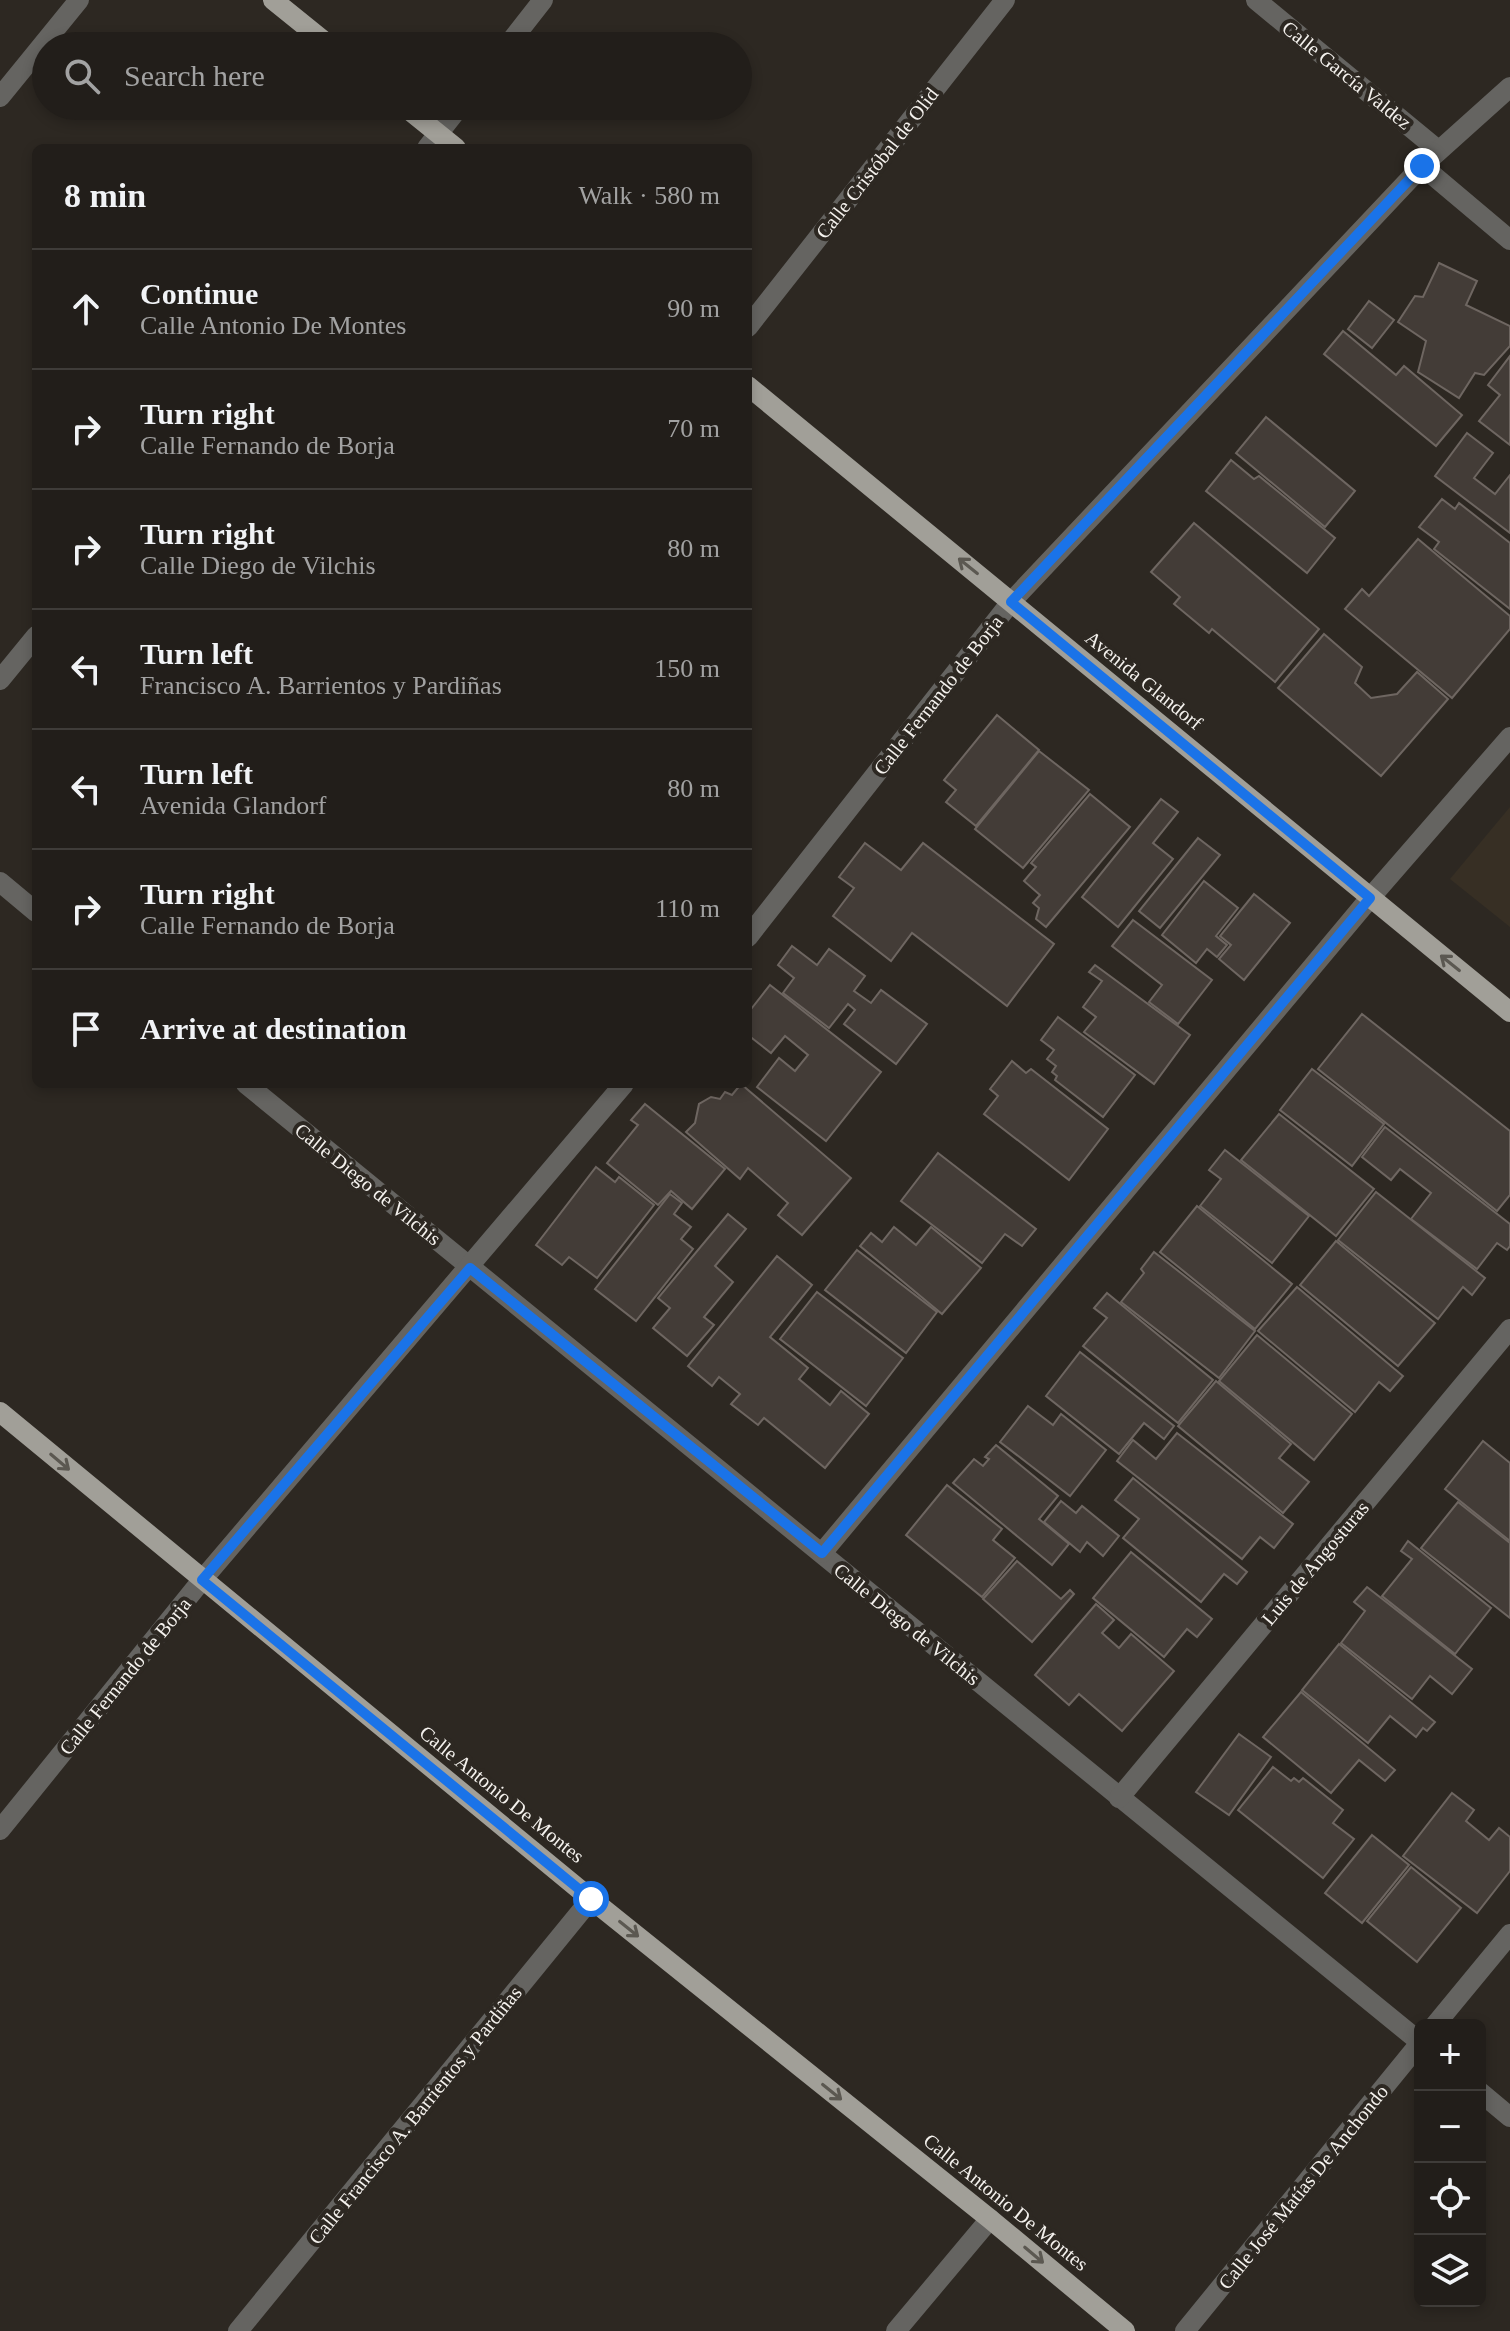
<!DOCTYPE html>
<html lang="en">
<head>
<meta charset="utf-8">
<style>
	body { margin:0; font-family:"Times New Roman",serif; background:#2e2b27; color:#f1f3f6 }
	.controls { position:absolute; right:24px; bottom:24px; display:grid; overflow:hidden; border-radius:12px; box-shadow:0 4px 12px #0003 }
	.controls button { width:72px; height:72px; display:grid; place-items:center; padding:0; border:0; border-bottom:2px solid #3f3c39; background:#221e1a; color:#f1f3f6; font:40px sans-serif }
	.stop { position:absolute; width:24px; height:24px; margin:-18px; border:6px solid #1a73e8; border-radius:50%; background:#fff }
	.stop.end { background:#1a73e8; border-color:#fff; box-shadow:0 2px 8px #0008 }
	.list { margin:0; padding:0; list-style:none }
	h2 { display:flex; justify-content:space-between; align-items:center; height:104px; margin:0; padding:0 32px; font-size:34px }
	h2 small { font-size:26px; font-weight:400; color:#a2a2a2 }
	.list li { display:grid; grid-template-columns:52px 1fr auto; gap:24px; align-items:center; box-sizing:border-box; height:120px; padding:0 32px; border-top:2px solid #3f3c39 }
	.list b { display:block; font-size:30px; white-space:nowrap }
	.list p { margin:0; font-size:26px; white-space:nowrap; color:#a2a2a2 }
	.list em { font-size:26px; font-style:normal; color:#a2a2a2 }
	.icon { flex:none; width:44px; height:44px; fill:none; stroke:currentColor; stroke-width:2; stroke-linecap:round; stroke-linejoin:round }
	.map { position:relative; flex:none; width:1510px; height:2331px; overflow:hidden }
	.search { position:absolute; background:#221e1a; box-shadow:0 4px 12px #0003; left:32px; top:32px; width:720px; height:88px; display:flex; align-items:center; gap:20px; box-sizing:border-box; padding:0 28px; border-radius:44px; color:#a2a2a2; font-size:30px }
	.panel { position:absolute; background:#221e1a; box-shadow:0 4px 12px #0003; left:32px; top:144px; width:720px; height:944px; border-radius:12px }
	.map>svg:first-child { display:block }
	.built { fill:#372f24 }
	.building { fill:#433c37; stroke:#6e6661; stroke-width:2 }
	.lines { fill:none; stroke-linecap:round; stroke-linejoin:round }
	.minor { stroke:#656461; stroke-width:20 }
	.major { stroke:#a19f98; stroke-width:20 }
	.oneway { stroke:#5b5851 }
	.route { stroke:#1a73e8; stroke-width:10 }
	.labels { text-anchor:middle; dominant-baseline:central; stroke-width:8; stroke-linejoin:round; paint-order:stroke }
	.street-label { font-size:20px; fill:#f4f1ed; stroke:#2d2822 }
</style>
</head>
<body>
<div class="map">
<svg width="1510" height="2331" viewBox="0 0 1510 2331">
	<rect width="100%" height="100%" fill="#2d2822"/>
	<polygon class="built" points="1510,807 1510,927 1450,879"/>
	<g class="building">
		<polygon points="1439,263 1477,281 1466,305 1510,326 1510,346 1484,375 1475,373 1459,398 1418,372 1426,341 1398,322 1415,296 1423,297"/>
		<polygon points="1369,301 1394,320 1372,348 1348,329"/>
		<polygon points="1343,331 1396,375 1404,366 1462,415 1436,446 1324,354"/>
		<polygon points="1510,356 1510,445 1479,421 1500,395 1488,385"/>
		<polygon points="1266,417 1355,491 1325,527 1236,453"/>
		<polygon points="1467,433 1493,453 1474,478 1495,494 1510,475 1510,533 1435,476"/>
		<polygon points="1231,460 1254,479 1259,476 1335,538 1307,573 1206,491"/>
		<polygon points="1442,499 1455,509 1459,503 1510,543 1510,609 1434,549 1439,542 1419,527"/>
		<polygon points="1194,523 1319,629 1275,682 1212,629 1209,633 1174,604 1180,597 1151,572"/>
		<polygon points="1418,539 1510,616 1510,629 1452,698 1345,609 1362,589 1369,596"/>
		<polygon points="1324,634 1362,667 1355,683 1371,698 1397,694 1417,672 1448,699 1381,776 1278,688"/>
		<polygon points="997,715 1039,750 976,826 946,802 956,790 944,780"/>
		<polygon points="1039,751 1089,790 1023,868 975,829"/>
		<polygon points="1090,794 1130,827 1046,927 1036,919 1039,908 1033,903 1040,895 1024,881 1036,867 1031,863"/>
		<polygon points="1161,799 1178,812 1153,843 1173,859 1118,927 1082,897"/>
		<polygon points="1198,838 1220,855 1160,928 1139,911"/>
		<polygon points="865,843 901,870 923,843 1054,944 1007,1006 912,933 891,961 833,916 854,888 839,877"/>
		<polygon points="1204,881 1238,908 1216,936 1227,945 1217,957 1207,949 1196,963 1162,935"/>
		<polygon points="1254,894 1290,923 1244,980 1219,959 1231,945 1220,936"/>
		<polygon points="1133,920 1212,980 1178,1024 1149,1002 1162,985 1112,946"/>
		<polygon points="792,946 817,965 829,949 865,976 854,991 871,1003 881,990 927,1024 896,1064 844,1024 855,1010 848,1004 829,1028 783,993 794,978 778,965"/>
		<polygon points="1095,965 1190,1035 1154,1084 1084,1032 1096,1017 1083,1007 1102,981 1089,972"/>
		<polygon points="770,985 881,1072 826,1141 757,1087 779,1058 795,1071 808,1055 785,1036 771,1053 748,1035 748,1013"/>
		<polygon points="1362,1014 1510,1131 1510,1195 1497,1211 1318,1069"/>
		<polygon points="1058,1017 1135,1075 1103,1117 1055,1080 1057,1076 1052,1072 1056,1066 1047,1059 1054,1050 1041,1040"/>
		<polygon points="1012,1061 1026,1073 1031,1069 1108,1129 1069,1180 984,1114 998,1096 990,1089"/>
		<polygon points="1312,1069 1384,1124 1352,1166 1280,1110"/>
		<polygon points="741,1084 851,1178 802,1235 778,1215 788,1203 748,1168 740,1179 686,1132 695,1123 699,1104 711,1097 720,1099 725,1092 732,1095"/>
		<polygon points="645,1104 725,1169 692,1209 671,1191 658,1205 607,1163 638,1125 631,1120"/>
		<polygon points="1279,1114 1374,1189 1336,1236 1241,1160"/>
		<polygon points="1385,1127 1510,1224 1510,1246 1507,1250 1497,1243 1477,1269 1411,1219 1431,1193 1400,1169 1391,1180 1362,1157"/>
		<polygon points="1225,1150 1309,1216 1272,1263 1200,1206 1221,1179 1209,1170"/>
		<polygon points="938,1153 1036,1229 1022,1246 1005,1234 982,1263 901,1201"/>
		<polygon points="596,1167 615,1182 619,1177 654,1205 597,1278 569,1257 562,1265 536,1245"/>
		<polygon points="1376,1192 1485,1278 1472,1295 1463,1287 1438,1319 1338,1240"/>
		<polygon points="670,1194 682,1203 674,1214 691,1227 681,1239 693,1249 636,1321 595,1289"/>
		<polygon points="1197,1206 1292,1284 1255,1329 1160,1252"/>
		<polygon points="728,1214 746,1229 715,1266 733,1282 704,1317 714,1325 687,1356 653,1328 670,1308 658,1298"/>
		<polygon points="894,1227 916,1245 931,1227 981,1268 942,1314 860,1246 871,1233 882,1242"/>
		<polygon points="1336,1241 1435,1323 1398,1366 1300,1285"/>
		<polygon points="857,1250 937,1312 906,1353 825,1290"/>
		<polygon points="1154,1252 1255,1331 1219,1378 1121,1302 1144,1273 1141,1269"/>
		<polygon points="777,1256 812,1285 770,1337 808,1368 799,1379 830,1405 841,1391 869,1414 825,1468 764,1418 758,1425 731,1404 740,1394 719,1377 712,1386 688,1366"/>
		<polygon points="1297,1287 1403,1376 1390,1391 1379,1382 1355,1412 1258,1331"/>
		<polygon points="817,1292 903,1358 866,1406 780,1339"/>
		<polygon points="1107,1293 1213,1380 1178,1423 1083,1346 1107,1318 1094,1308"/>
		<polygon points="1257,1335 1352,1414 1314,1460 1219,1381"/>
		<polygon points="1080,1352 1174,1426 1164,1439 1144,1423 1119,1454 1046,1396"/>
		<polygon points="1216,1381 1291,1444 1279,1458 1309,1482 1283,1513 1178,1426"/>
		<polygon points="1028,1406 1053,1425 1061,1414 1106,1450 1070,1496 1000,1442"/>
		<polygon points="1177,1433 1293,1524 1274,1548 1260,1537 1242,1559 1117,1461 1133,1440 1156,1459"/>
		<polygon points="1483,1441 1510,1463 1510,1541 1445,1489"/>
		<polygon points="996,1445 1058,1496 1039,1519 1069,1544 1052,1565 953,1483 974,1459 983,1466 989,1459 985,1457"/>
		<polygon points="1133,1478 1247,1572 1237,1584 1224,1574 1201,1602 1123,1538 1139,1519 1115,1500"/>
		<polygon points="947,1485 1002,1529 993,1540 1015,1558 982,1597 906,1535"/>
		<polygon points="1061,1501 1076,1513 1082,1506 1119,1536 1103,1556 1087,1542 1080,1552 1044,1522"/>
		<polygon points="1458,1502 1510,1543 1510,1618 1421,1548"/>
		<polygon points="1408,1541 1491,1608 1455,1654 1382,1596 1412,1559 1401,1551"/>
		<polygon points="1131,1552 1212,1619 1197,1637 1187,1629 1164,1657 1093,1598"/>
		<polygon points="1017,1561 1061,1599 1070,1590 1074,1594 1032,1642 983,1599"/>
		<polygon points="1367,1587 1472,1669 1452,1694 1430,1676 1412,1699 1341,1643 1365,1611 1354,1602"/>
		<polygon points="1096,1604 1114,1620 1102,1633 1119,1648 1131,1634 1174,1671 1122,1731 1079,1694 1069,1705 1035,1675"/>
		<polygon points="1339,1644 1435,1722 1427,1731 1423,1728 1416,1737 1390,1716 1368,1743 1302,1690"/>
		<polygon points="1301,1692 1395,1770 1385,1781 1359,1760 1331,1793 1263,1737"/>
		<polygon points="1239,1734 1271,1757 1229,1815 1196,1792"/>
		<polygon points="1273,1767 1291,1781 1294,1778 1299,1782 1303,1778 1343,1810 1333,1823 1354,1839 1323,1878 1238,1810"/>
		<polygon points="1452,1793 1474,1810 1466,1821 1489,1840 1499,1828 1510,1837 1510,1871 1477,1913 1403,1856"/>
		<polygon points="1372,1835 1409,1865 1362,1923 1325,1893"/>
		<polygon points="1411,1867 1461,1908 1417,1962 1367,1921"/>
	</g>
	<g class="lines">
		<g class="minor">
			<polyline points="1256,0 1438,150"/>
			<polyline points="507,46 543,0"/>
			<polyline points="0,97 79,0"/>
			<polyline points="427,148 460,106"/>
			<polyline points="1422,166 1510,240"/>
			<polyline points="748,327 1005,0"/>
			<polyline points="0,680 36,636"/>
			<polyline points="0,882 36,912"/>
			<polyline points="748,937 1011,602 1422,166 1510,87"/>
			<polyline points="246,1084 1420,2042"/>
			<polyline points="822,1553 1370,898 1510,737"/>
			<polyline points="1119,1798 1510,1329"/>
			<polyline points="0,1830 202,1580 624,1084"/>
			<polyline points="1435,2025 1510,1934"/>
			<polyline points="1480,2092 1510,2117"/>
			<polyline points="238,2331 591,1899"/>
			<polyline points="896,2331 990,2219"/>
			<polyline points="1185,2331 1420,2043"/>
		</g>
		<g class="major">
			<polyline points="273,0 330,46"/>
			<polyline points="404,106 456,148"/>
			<polyline points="748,386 1510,1012"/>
			<polyline points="0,1412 591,1899 990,2219 1125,2331"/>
		</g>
	</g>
	<defs><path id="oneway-shaft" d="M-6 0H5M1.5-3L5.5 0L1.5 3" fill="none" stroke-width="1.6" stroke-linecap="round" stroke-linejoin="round" transform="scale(2)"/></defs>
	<g class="oneway">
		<use href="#oneway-shaft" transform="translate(968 566) rotate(-141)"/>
		<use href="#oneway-shaft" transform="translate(1450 963) rotate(-141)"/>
		<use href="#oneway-shaft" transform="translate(60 1462) rotate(40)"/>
		<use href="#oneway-shaft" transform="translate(629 1929) rotate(39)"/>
		<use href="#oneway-shaft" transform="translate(832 2092) rotate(39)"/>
		<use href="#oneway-shaft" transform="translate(1034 2255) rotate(40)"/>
	</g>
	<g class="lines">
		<polyline class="route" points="591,1899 202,1580 470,1268 822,1553 1370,898 1011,602 1422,166"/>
	</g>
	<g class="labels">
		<g class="street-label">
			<text transform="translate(1347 75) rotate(39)">Calle García Valdez</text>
			<text transform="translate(877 163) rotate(-52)">Calle Cristóbal de Olid</text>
			<text transform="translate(1144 680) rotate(39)">Avenida Glandorf</text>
			<text transform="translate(938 695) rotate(-52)">Calle Fernando de Borja</text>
			<text transform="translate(368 1184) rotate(39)">Calle Diego de Vilchis</text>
			<text transform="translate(1315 1563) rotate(-50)">Luis de Angosturas</text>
			<text transform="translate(907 1624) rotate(39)">Calle Diego de Vilchis</text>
			<text transform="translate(125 1676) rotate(-51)">Calle Fernando de Borja</text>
			<text transform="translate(502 1794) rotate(39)">Calle Antonio De Montes</text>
			<text transform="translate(415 2115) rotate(-51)">Calle Francisco A. Barrientos y Pardiñas</text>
			<text transform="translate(1303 2187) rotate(-51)">Calle José Matías De Anchondo</text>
			<text transform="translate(1006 2202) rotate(39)">Calle Antonio De Montes</text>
		</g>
	</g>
</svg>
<div class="controls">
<button>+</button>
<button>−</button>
<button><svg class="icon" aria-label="locate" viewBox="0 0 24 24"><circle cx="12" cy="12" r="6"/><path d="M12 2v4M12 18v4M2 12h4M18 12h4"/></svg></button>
<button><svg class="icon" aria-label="layers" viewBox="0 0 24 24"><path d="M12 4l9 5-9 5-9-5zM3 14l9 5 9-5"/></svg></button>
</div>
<div class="stop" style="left:591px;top:1899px"></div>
<div class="stop end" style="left:1422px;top:166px"></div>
<div class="search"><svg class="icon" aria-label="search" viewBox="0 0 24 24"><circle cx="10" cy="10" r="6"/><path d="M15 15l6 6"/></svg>Search here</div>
<section class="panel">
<h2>8 min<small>Walk · 580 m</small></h2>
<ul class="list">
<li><svg class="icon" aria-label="ahead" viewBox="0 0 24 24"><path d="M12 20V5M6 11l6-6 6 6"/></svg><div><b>Continue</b><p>Calle Antonio De Montes</p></div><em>90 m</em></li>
<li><svg class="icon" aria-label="right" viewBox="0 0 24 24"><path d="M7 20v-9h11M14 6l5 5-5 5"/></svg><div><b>Turn right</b><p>Calle Fernando de Borja</p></div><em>70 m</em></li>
<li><svg class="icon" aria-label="right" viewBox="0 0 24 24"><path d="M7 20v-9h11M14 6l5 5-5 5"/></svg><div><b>Turn right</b><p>Calle Diego de Vilchis</p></div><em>80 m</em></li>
<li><svg class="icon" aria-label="left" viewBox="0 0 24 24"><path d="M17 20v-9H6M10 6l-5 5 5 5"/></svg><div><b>Turn left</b><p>Francisco A. Barrientos y Pardiñas</p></div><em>150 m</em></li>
<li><svg class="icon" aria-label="left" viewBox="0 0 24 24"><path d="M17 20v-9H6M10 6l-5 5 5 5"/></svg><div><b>Turn left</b><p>Avenida Glandorf</p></div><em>80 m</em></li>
<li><svg class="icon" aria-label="right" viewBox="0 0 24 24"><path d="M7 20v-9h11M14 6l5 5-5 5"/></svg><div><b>Turn right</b><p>Calle Fernando de Borja</p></div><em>110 m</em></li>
<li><svg class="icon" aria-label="arrive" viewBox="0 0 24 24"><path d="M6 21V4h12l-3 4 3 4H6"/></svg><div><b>Arrive at destination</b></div></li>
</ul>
</section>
</div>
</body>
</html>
